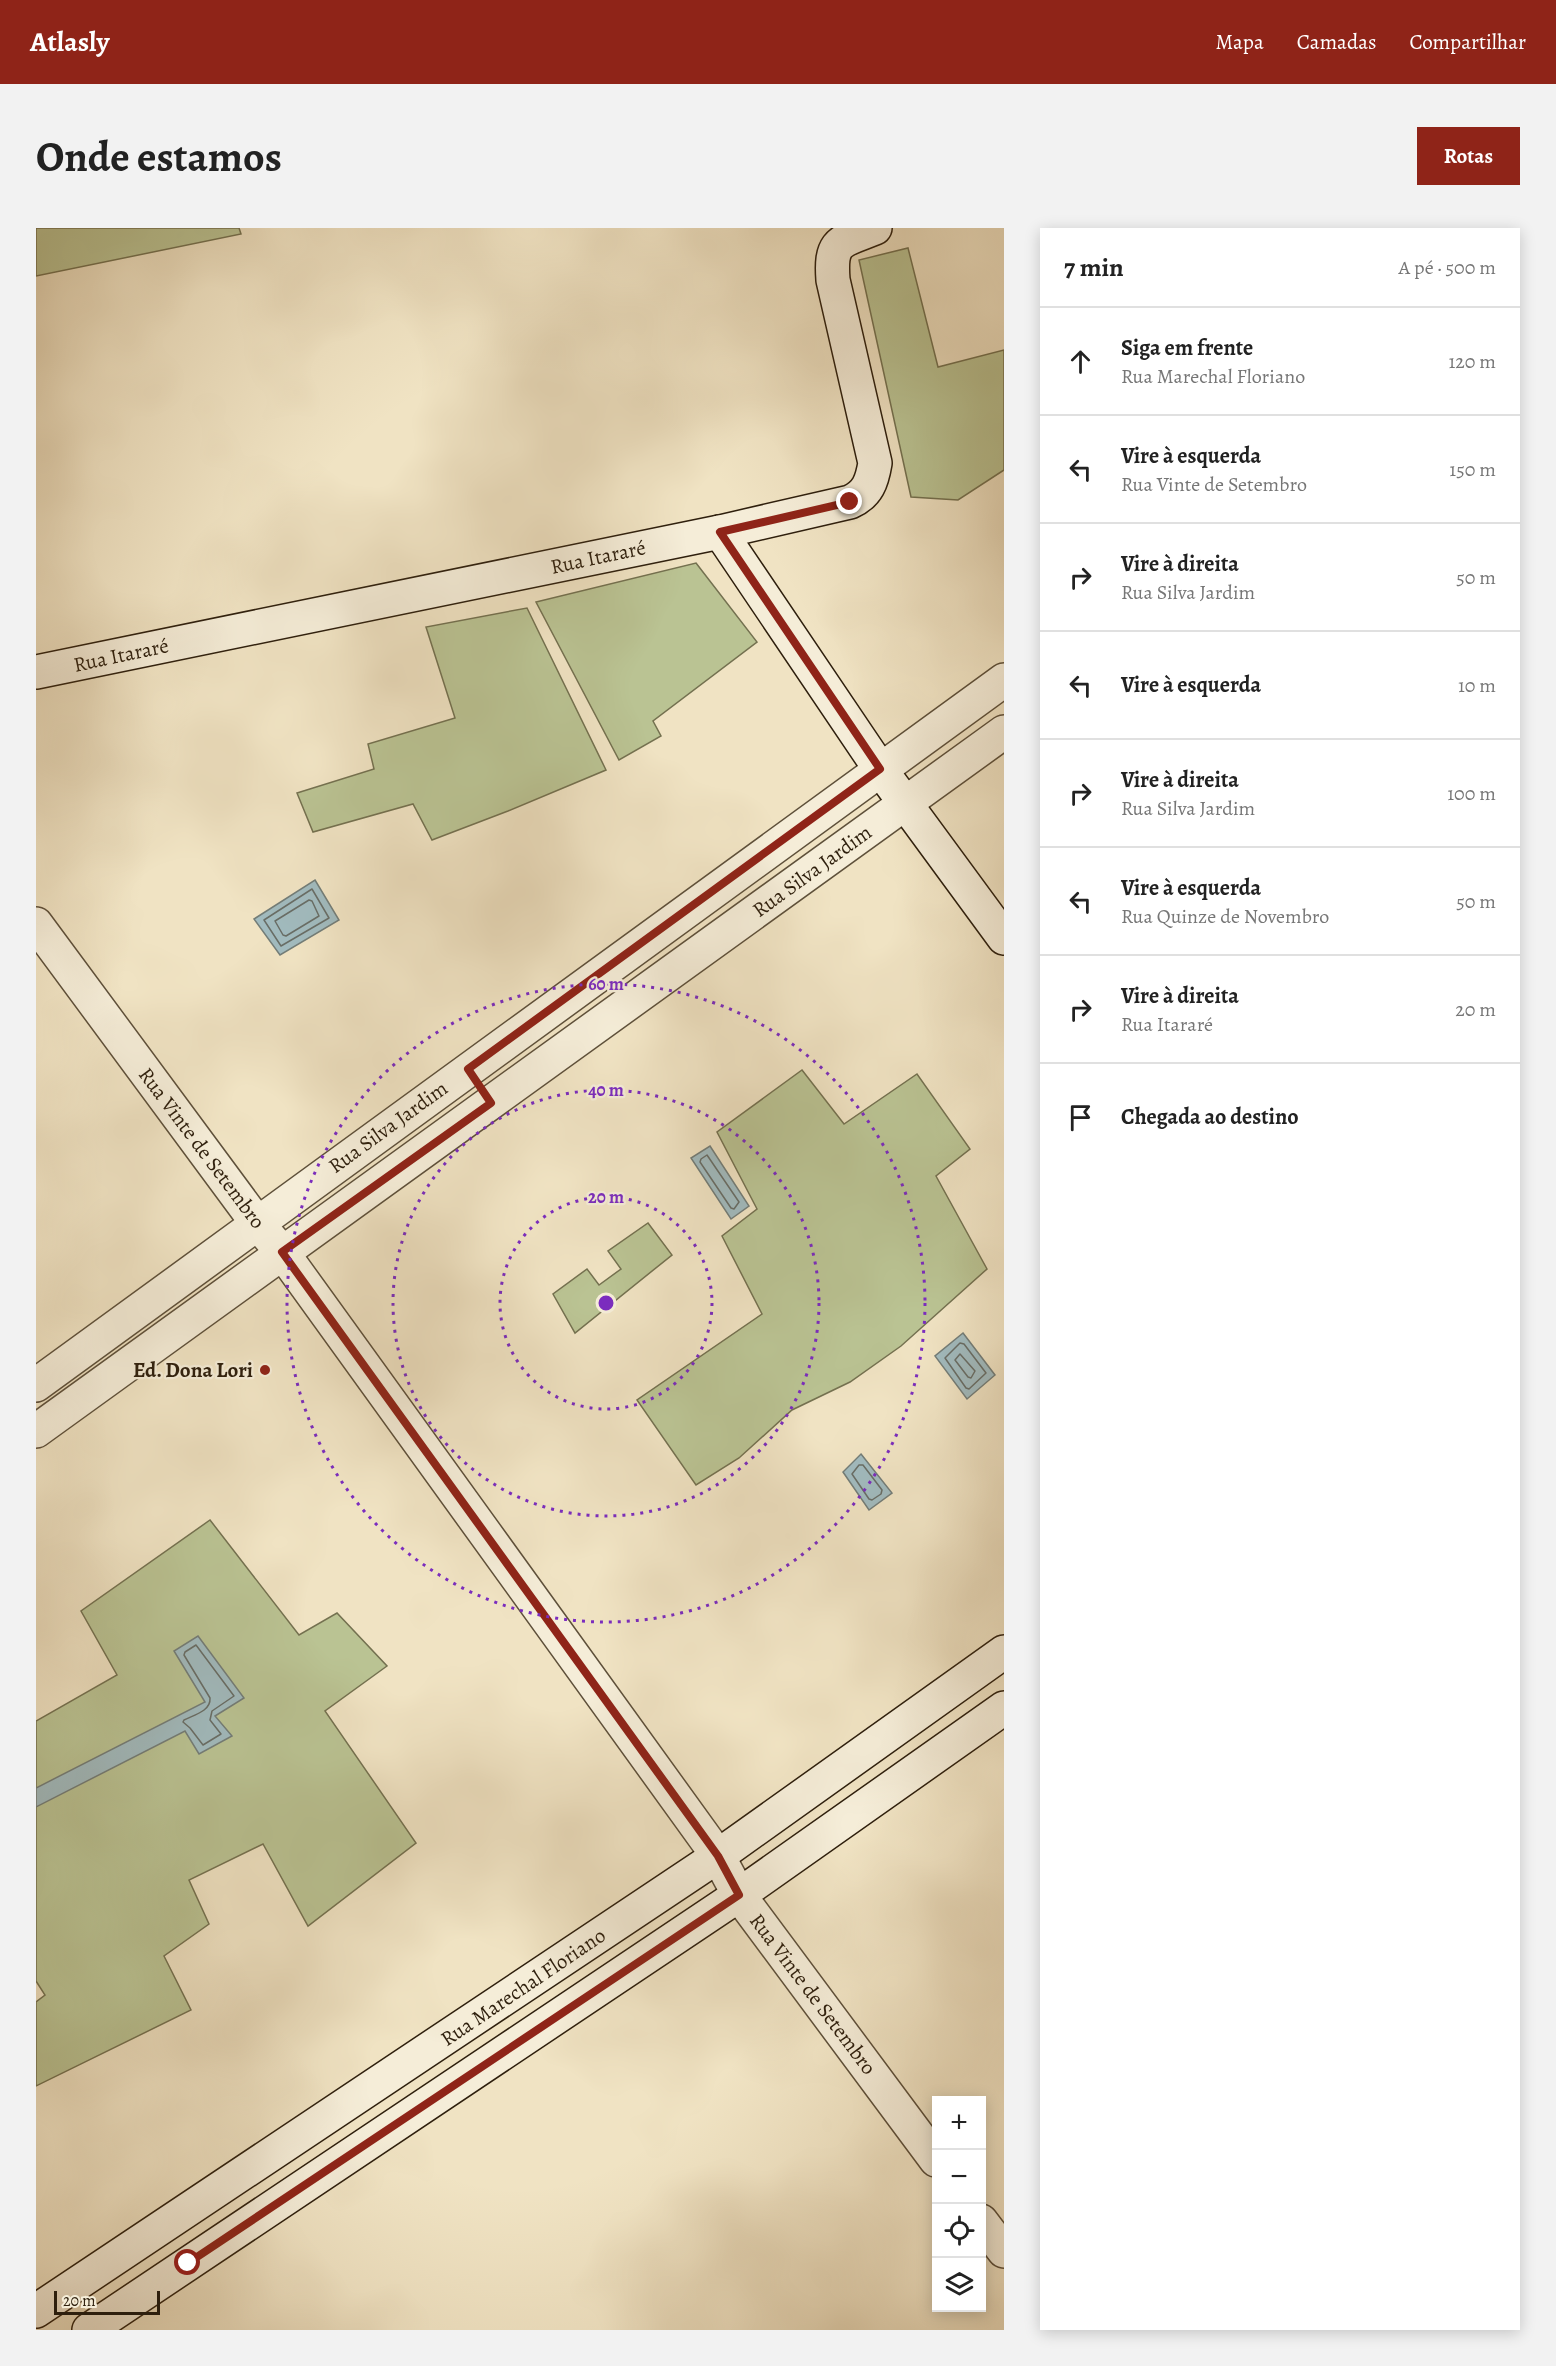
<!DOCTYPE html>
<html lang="pt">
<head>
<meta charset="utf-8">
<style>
	body { margin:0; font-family:Alegreya,serif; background:#f2f2f2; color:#222 }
	.controls { position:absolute; right:18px; bottom:18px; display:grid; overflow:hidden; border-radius:0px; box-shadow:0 3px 15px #0003 }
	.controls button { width:54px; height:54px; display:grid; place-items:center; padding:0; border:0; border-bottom:2px solid #e0e0e0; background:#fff; color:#222; font:30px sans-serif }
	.scale { position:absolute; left:18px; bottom:15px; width:106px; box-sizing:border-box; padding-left:6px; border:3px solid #2e1f0d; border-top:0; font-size:16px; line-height:21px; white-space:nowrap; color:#2e1f0d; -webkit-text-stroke:4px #f5edd8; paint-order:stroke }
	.stop { position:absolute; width:18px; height:18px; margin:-14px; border:4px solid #8f2418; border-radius:50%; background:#fff }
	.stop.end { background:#8f2418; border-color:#fff; box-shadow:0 2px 6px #0008 }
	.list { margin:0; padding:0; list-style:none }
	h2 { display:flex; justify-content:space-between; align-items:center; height:78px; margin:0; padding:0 24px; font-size:26px }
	h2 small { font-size:20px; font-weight:400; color:#767676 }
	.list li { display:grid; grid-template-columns:39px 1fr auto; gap:18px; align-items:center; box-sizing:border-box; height:108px; padding:0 24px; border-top:2px solid #e0e0e0 }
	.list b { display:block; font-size:22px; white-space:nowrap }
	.list p { margin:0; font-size:20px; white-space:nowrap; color:#767676 }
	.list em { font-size:20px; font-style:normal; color:#767676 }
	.icon { flex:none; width:33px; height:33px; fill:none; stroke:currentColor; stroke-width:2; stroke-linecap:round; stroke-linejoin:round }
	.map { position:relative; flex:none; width:968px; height:2102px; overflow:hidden; border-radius:0px }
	header { display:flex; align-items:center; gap:36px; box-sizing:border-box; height:84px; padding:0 30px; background:#8f2418; color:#fff }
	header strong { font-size:28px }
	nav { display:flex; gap:33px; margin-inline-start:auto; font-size:21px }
	.intro { display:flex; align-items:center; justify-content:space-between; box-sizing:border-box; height:144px; padding:0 36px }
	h1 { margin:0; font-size:42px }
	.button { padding:15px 27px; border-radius:0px; background:#8f2418; color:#fff; font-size:21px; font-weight:700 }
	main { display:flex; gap:36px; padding:0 36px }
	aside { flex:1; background:#fff; border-radius:0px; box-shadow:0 3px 15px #0003 }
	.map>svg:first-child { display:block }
	.green { fill:#bac393; stroke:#747150; stroke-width:1.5 }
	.water { fill:#a1bbbf; stroke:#737d78; stroke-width:1.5 }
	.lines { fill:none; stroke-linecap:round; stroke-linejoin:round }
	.shore { stroke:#686d66; stroke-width:1.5 }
	.street-casing { stroke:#5e503a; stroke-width:36 }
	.secondary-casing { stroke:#2e1f0d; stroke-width:36 }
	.street { stroke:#f5edd8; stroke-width:33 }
	.secondary { stroke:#f5edd8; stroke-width:33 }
	.route { stroke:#8f2418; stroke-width:8 }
	.ring { fill:none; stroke:#7b2cbf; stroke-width:3; stroke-dasharray:3 6 }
	.poi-dot { fill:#8f2418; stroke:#f5edd8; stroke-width:2 }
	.labels { text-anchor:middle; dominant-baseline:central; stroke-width:4.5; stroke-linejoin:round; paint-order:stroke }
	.street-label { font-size:21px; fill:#2e1f0d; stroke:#f5edd8 }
	.poi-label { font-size:21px; font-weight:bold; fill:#2e1f0d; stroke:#f5edd8; text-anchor:end }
	.centre { fill:#7b2cbf; stroke:#f5edd8; stroke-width:3 }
	.ring-label { font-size:18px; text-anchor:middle; font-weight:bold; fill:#7b2cbf; stroke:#f5edd8; stroke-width:4.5; stroke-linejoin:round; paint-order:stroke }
</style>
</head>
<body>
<header>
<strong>Atlasly</strong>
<nav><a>Mapa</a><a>Camadas</a><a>Compartilhar</a></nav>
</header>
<div class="intro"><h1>Onde estamos</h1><a class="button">Rotas</a></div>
<main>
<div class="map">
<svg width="968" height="2102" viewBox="0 0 968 2102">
	<rect width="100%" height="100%" fill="#f0e3c3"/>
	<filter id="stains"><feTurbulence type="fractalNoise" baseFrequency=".00333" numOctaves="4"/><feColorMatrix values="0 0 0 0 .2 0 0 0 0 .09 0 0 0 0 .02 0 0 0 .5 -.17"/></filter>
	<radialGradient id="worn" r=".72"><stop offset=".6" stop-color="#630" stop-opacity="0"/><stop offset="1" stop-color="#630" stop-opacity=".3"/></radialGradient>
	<g class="green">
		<polygon points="0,0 203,0 205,6 0,48"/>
		<polygon points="872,20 902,139 968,122 968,242 922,272 875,269 823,32"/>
		<polygon points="660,335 721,414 617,493 625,508 583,532 500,374"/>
		<polygon points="491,380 570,542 472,583 396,612 377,576 277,604 261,565 338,541 332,516 419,490 390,399"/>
		<polygon points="766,842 808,896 881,846 934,921 900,948 951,1041 865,1118 814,1154 756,1182 703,1230 660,1257 601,1172 726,1086 686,1008 721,981 681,904"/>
		<polygon points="612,995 636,1027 539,1105 517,1066 551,1041 563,1057 585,1041 572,1023"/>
		<polygon points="174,1292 263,1407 301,1385 351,1438 289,1483 380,1615 272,1698 227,1616 153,1652 173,1696 128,1728 155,1782 0,1858 0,1774 9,1767 0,1753 0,1493 81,1447 45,1383"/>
	</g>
	<g class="water">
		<polygon points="279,652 303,692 244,727 218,691"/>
		<polygon points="674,918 713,978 695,991 655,930"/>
		<polygon points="927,1105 959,1147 931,1171 899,1128"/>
		<polygon points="825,1226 856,1265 833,1282 807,1244"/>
		<polygon points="162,1408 208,1470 179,1488 196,1508 163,1526 149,1503 0,1579 0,1560 169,1474 138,1423"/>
	</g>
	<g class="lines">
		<g class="shore">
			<polygon points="276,661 293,690 245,718 228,692"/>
			<polygon points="273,672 276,673 283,688 250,708 247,707 239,693"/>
			<polygon points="671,927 703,974 698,981 695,980 664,934 665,931"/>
			<polygon points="924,1115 928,1116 950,1145 933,1161 930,1160 909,1130"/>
			<polygon points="924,1126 939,1143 935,1150 932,1149 919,1132"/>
			<polygon points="823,1237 827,1237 846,1262 845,1266 836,1272 833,1271 816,1246"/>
			<path d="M160,1417L198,1468L176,1483L174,1492L185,1506L167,1517L154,1500L147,1494L148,1492C158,1487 175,1483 174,1470L148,1427L149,1424Z"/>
		</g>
		<defs>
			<g id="street">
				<polyline points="0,696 221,995 246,1024 682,1628 703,1667 900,1932"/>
				<polyline points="0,1157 968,452"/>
				<polyline points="0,1203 968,504"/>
				<polyline points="945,1993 968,2023"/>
			</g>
			<g id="secondary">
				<polyline points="684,304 844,541 968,710"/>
				<path d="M0,444L684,304L814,274C832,266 836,253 839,235L797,52C794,12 804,14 839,0"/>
				<polyline points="0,2083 682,1628 968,1424"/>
				<polyline points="53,2102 703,1667 968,1480"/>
			</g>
		</defs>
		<use href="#street" class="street-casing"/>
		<use href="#secondary" class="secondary-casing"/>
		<use href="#street" class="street"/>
		<use href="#secondary" class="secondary"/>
	</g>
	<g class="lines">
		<polyline class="route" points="152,2035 703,1667 682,1628 246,1024 455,875 432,841 844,541 684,304 814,274"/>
	</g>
	<g class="ring">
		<circle cx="570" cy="1075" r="106"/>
		<circle cx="570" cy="1075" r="213"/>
		<circle cx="570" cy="1075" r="319"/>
	</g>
	<circle class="poi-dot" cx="229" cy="1142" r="6"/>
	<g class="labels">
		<g class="street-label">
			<text transform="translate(562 329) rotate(-12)">Rua Itararé</text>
			<text transform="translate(85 427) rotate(-12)">Rua Itararé</text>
			<text transform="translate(776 643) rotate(-36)">Rua Silva Jardim</text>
			<text transform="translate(352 899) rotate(-36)">Rua Silva Jardim</text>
			<text transform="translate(166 920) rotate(53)">Rua Vinte de Setembro</text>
			<text transform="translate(487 1759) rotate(-34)">Rua Marechal Floriano</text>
			<text transform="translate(777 1766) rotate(53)">Rua Vinte de Setembro</text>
		</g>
		<g class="poi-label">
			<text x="217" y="1142">Ed. Dona Lori</text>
		</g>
	</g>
	<circle cx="570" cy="1075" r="9" class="centre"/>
	<g class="ring-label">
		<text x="570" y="762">60 m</text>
		<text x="570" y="868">40 m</text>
		<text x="570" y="975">20 m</text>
	</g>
	<rect width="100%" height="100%" filter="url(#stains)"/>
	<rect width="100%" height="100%" fill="url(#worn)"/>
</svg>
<div class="controls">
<button>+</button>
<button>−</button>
<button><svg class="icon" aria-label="locate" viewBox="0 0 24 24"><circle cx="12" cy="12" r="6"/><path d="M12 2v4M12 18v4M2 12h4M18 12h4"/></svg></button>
<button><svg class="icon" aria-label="layers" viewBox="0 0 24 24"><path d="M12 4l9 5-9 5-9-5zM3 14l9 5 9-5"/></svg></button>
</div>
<div class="scale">20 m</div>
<div class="stop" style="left:152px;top:2035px"></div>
<div class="stop end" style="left:814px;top:274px"></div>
</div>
<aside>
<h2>7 min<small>A pé · 500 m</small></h2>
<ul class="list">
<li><svg class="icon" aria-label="ahead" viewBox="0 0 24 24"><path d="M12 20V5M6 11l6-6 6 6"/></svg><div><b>Siga em frente</b><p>Rua Marechal Floriano</p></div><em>120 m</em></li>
<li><svg class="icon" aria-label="left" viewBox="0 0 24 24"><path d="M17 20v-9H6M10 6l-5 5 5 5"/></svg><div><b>Vire à esquerda</b><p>Rua Vinte de Setembro</p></div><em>150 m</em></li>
<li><svg class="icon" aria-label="right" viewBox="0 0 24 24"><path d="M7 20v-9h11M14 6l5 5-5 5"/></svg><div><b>Vire à direita</b><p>Rua Silva Jardim</p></div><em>50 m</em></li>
<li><svg class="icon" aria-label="left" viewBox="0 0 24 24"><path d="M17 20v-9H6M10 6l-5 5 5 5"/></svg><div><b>Vire à esquerda</b></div><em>10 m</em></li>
<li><svg class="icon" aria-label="right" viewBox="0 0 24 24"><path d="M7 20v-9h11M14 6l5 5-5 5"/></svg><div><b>Vire à direita</b><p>Rua Silva Jardim</p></div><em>100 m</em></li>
<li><svg class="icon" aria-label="left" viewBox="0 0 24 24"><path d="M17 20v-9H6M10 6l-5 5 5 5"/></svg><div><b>Vire à esquerda</b><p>Rua Quinze de Novembro</p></div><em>50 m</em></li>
<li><svg class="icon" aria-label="right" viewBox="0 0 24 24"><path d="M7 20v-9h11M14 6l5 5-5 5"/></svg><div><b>Vire à direita</b><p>Rua Itararé</p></div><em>20 m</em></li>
<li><svg class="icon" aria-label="arrive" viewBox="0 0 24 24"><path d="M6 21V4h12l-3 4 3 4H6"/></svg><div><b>Chegada ao destino</b></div></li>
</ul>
</aside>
</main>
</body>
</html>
